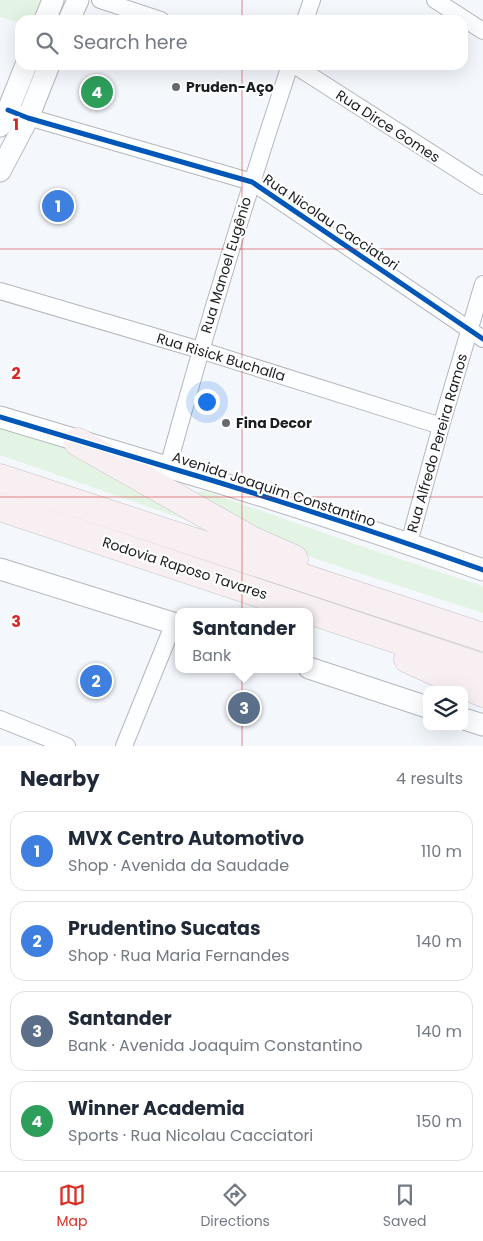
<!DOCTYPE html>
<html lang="en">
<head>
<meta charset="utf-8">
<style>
	body { margin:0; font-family:Poppins,sans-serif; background:#f6f6f7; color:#1f2937 }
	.controls { position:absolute; right:15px; bottom:15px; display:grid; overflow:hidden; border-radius:10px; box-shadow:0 5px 20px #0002 }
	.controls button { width:45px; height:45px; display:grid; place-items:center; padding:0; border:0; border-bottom:1px solid #e0e1e3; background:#fff; color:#1f2937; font:25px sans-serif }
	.you { position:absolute; left:206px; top:401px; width:18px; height:18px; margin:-12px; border:4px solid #fff; border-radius:50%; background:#1a73e8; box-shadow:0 0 0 8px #1a73e833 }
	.badge { display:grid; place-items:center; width:32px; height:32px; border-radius:50%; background:#d93025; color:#fff; font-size:16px; font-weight:700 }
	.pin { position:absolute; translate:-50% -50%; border:2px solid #fff; box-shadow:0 1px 5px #0006 }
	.popup { position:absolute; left:175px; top:608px; width:138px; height:65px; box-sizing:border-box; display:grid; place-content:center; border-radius:10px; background:#fff; filter:drop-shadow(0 1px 4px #0005); font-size:16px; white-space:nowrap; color:#747a83 }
	.popup b { font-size:19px; color:#1f2937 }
	.popup::after { content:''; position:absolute; left:50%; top:100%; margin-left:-10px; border:10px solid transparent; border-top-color:#fff }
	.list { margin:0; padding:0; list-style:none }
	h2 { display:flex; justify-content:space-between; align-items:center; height:65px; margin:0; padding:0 20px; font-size:21px }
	h2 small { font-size:16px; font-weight:400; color:#747a83 }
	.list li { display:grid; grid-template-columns:32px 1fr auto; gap:15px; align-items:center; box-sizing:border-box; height:80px; margin:0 10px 10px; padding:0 10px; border:1px solid #e0e1e3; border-radius:15px }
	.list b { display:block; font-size:19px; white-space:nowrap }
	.list p { margin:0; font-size:16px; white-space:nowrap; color:#747a83 }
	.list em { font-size:16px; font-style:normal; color:#747a83 }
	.icon { flex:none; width:28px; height:28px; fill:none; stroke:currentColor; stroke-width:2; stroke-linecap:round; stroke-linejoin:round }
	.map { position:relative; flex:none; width:483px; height:746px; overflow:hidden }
	.search { position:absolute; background:#fff; box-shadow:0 5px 20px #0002; left:15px; right:15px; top:15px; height:55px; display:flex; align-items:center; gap:12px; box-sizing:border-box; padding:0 18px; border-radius:15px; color:#747a83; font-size:19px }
	.sheet { height:425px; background:#fff }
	nav { display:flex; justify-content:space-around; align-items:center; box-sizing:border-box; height:70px; border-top:1px solid #e0e1e3; background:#fff; font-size:14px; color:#747a83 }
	nav a { display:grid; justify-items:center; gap:2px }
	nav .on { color:#d93025 }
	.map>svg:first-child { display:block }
	.green { fill:#e3f4e4 }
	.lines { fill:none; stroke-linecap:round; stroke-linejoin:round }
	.minor-casing { stroke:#b5b7bb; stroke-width:18 }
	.tertiary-casing { stroke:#b5b7bb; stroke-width:23 }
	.motorway-casing { stroke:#c7c1c4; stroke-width:29 }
	.minor { stroke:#fdfeff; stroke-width:16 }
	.tertiary { stroke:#fdfeff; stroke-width:21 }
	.motorway { stroke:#f7eff1; stroke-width:28 }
	.cycleway-casing { stroke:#fff; stroke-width:8 }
	.cycleway { stroke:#0057b8; stroke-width:5 }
	.grid { fill:none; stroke:#d62828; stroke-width:1; stroke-opacity:0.55 }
	.poi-dot { fill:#686a6e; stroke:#fff; stroke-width:2 }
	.labels { text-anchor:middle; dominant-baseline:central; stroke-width:4.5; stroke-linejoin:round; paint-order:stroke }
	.poi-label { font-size:14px; font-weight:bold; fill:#1c1e21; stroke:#fff; text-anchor:start }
	.street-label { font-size:14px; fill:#1c1e21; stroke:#fff }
	.grid-label { font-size:16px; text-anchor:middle; font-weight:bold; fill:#d62828; stroke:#fff; stroke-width:4.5; stroke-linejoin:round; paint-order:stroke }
</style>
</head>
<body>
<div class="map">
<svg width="483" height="746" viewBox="0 0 483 746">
	<rect width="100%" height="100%" fill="#f4f7fc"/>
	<g class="green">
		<path d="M0,0H47C38,12 36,20 20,20L18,22L0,17Z"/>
		<polygon points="0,427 75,450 232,536 0,455"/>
		<polygon points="205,491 372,550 483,586 483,613 319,560 255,531 183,493"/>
	</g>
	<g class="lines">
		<defs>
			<g id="minor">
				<polyline points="100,0 161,20"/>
				<polyline points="435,0 483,31"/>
				<polyline points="305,20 312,0"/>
				<polyline points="294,65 483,186"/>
				<polyline points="18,114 252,182 483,339"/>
				<polyline points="0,291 200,350 441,426"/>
				<path d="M168,467C205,332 246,198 290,65"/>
				<polyline points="409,543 441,426 483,284"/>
				<polyline points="0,719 67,746"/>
				<polyline points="124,746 174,623"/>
			</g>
			<g id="tertiary">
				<polyline points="45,20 53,0"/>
				<polyline points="69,20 78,0"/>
				<polyline points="0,126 8,110 26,65"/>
				<polyline points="0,171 28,118 49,65"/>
				<path d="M0,417C55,434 111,450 167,467C273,498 379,533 483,570"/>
				<polyline points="0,569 179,625"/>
				<polyline points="309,668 427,707"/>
				<polyline points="464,719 483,725"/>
			</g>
			<g id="motorway">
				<polyline points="78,442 251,540 294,559"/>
				<polyline points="0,478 483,637"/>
				<polyline points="0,507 483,668"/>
				<polyline points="408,659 483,693"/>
			</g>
		</defs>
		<use href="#minor" class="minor-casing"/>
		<use href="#tertiary" class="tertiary-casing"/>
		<use href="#motorway" class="motorway-casing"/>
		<use href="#minor" class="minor"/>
		<use href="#tertiary" class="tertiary"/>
		<use href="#motorway" class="motorway"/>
		<defs>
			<g id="cycleway">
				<polyline points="8,110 28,118 252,182 483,339"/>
				<path d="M0,417C55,434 111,450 167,467C273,498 379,533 483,570"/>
			</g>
		</defs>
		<use href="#cycleway" class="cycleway-casing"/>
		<use href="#cycleway" class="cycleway"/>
	</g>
	<path class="grid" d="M242,0V20M242,65V746M0,249H483M0,497H483"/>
	<g class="poi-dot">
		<circle cx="176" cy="87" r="5"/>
		<circle cx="226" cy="423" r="5"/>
	</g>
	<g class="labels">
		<g class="poi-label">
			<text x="186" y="87">Pruden-Aço</text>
			<text x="236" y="423">Fina Decor</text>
		</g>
		<g class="street-label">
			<text transform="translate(388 126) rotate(33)">Rua Dirce Gomes</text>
			<text transform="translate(331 222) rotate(34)">Rua Nicolau Cacciatori</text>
			<text transform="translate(226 265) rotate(-73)">Rua Manoel Eugênio</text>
			<text transform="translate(221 357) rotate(17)">Rua Risick Buchalla</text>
			<text transform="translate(437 443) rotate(-74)">Rua Alfredo Pereira Ramos</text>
			<text transform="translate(274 489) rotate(18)">Avenida Joaquim Constantino</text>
			<text transform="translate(185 568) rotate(18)">Rodovia Raposo Tavares</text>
		</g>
	</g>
	<g class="grid-label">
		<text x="16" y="130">1</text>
		<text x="16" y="379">2</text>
		<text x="16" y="627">3</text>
	</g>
</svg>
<div class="controls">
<button><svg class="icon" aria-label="layers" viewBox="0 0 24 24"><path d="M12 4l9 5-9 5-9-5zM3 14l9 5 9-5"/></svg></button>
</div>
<div class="you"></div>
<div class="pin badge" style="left:58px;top:206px;background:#3f7fe0">1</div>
<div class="pin badge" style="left:96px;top:681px;background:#3f7fe0">2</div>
<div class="pin badge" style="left:244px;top:708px;background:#5c6f8a">3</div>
<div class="popup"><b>Santander</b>Bank</div>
<div class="pin badge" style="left:97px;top:92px;background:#2e9e5b">4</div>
<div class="search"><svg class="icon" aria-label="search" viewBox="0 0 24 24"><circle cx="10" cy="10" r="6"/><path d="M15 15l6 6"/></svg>Search here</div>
</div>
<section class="sheet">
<h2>Nearby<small>4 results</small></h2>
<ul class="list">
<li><span class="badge" style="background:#3f7fe0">1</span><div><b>MVX Centro Automotivo</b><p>Shop · Avenida da Saudade</p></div><em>110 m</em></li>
<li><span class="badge" style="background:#3f7fe0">2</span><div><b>Prudentino Sucatas</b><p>Shop · Rua Maria Fernandes</p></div><em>140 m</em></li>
<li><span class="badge" style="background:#5c6f8a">3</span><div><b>Santander</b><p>Bank · Avenida Joaquim Constantino</p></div><em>140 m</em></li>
<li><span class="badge" style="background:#2e9e5b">4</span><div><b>Winner Academia</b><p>Sports · Rua Nicolau Cacciatori</p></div><em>150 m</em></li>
</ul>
</section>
<nav>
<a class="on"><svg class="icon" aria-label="map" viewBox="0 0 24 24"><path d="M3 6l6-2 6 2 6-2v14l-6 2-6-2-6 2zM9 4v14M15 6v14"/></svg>Map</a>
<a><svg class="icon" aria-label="directions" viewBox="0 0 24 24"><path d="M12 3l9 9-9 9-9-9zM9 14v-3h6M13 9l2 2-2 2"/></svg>Directions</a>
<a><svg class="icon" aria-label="saved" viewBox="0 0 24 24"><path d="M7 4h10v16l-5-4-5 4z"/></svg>Saved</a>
</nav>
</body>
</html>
